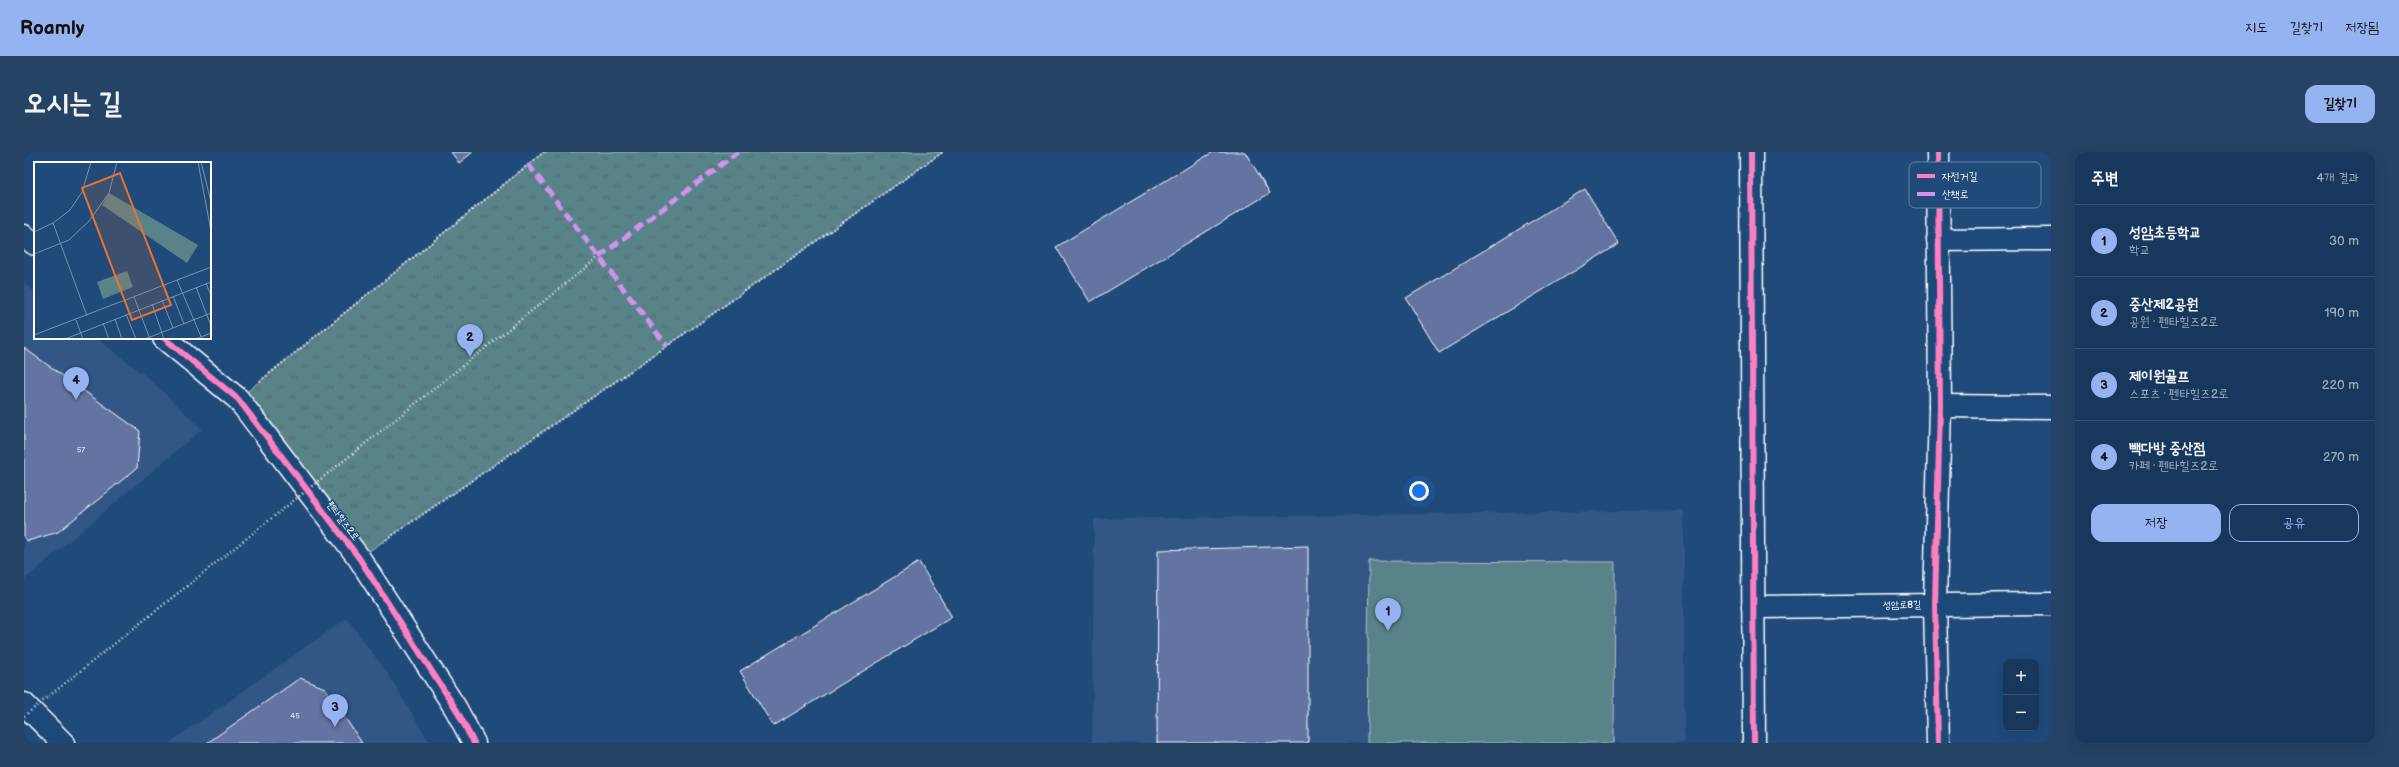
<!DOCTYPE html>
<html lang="ko">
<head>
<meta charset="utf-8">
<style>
	body { margin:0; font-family:"Balsamiq Sans","Poor Story",sans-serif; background:#244365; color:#f1f3f6 }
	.controls { position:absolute; right:12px; bottom:12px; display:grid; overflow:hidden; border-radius:8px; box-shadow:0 4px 16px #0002 }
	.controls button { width:36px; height:36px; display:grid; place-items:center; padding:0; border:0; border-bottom:1px solid #365272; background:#17385c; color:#f1f3f6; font:20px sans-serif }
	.you { position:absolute; left:1395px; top:339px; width:14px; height:14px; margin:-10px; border:3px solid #fff; border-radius:50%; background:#1a73e8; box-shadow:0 0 0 6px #1a73e833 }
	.badge { display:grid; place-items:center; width:26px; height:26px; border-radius:50%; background:#95b2f1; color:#111; font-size:13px; font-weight:700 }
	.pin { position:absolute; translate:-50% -33px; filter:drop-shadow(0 1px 2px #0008) }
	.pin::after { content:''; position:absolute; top:21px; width:14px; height:12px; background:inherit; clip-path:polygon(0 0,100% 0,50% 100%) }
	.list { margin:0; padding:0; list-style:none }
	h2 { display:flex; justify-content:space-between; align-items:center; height:52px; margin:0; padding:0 16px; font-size:17px }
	h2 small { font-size:13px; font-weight:400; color:#9eacbb }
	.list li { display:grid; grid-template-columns:26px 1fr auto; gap:12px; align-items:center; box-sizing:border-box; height:72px; padding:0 16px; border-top:1px solid #365272 }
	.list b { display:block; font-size:15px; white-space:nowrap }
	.list p { margin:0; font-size:13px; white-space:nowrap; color:#9eacbb }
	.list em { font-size:13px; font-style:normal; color:#9eacbb }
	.actions { display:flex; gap:8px; padding:12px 16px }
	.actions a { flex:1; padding:9px 0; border:1px solid #95b2f1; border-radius:12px; text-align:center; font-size:14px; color:#95b2f1 }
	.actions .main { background:#95b2f1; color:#111 }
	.map { position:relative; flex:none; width:2027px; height:591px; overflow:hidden; border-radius:12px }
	header { display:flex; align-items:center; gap:24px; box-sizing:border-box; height:56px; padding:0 20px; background:#95b2f1; color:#111 }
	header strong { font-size:19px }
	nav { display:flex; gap:22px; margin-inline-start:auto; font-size:14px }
	.intro { display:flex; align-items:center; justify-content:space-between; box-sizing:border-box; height:96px; padding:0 24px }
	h1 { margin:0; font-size:28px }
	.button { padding:10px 18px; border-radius:12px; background:#95b2f1; color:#111; font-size:14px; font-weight:700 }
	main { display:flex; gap:24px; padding:0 24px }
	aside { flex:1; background:#17385c; border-radius:12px; box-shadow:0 4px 16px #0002 }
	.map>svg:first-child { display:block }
	.built { fill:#335686 }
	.park { fill:url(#park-tufts); stroke:#acc1c4 }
	.pitch { fill:#598389; stroke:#acc1c4 }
	.building { fill:#6373a2; stroke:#fff }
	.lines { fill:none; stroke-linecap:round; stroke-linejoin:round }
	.street-casing { stroke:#fff; stroke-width:25 }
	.secondary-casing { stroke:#fff; stroke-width:25 }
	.path { stroke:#fff; stroke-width:2.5; stroke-dasharray:1 3; stroke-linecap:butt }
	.street { stroke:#1f4a7a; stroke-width:22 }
	.secondary { stroke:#1f4a7a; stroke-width:22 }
	.path-bridge { stroke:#fff; stroke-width:2.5; stroke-dasharray:1 3; stroke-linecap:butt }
	.quiet { stroke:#d193ec; stroke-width:5; stroke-dasharray:10 5; stroke-linecap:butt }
	.cycleway-casing { stroke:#1f4a7a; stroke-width:8 }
	.cycleway { stroke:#ff80c0; stroke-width:6 }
	.labels { text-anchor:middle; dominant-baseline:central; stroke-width:3; stroke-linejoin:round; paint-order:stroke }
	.number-label { font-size:8px; fill:#d8dce8 }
	.street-label { font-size:10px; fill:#fff; stroke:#1f4a7a }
	.inset-road { fill:none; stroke:#7992af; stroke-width:1 }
	.view { fill:#eb7230; fill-opacity:0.15; stroke:#eb7230; stroke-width:2 }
	.inset-edge { fill:none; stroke:#fff; stroke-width:2 }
	.key { fill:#1f4a7a; stroke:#6280a2; stroke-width:1 }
	.key-label { font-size:11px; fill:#fff }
</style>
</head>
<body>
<header>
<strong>Roamly</strong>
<nav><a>지도</a><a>길찾기</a><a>저장됨</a></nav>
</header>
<div class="intro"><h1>오시는 길</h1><a class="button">길찾기</a></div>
<main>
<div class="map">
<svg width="2027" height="591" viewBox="0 0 2027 591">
	<defs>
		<pattern id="park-tufts" width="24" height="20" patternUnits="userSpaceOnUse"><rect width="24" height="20" fill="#598389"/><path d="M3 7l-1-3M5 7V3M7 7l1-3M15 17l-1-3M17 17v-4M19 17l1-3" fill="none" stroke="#536a6e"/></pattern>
	</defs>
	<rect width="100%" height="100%" fill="#1f4a7a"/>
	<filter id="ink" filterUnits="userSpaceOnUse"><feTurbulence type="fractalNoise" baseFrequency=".025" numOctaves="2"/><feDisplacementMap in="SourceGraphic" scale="8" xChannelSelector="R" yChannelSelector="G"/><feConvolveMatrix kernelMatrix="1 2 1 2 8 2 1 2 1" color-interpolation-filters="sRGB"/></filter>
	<g filter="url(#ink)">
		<g class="built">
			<polygon points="0,131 11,140 11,186 72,186 127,228 178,277 0,428"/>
			<polygon points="1660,358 1660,591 1068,591 1070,367"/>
			<polygon points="323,466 364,522 406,591 145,591"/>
		</g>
		<polygon class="park" points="520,0 919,0 643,194 335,406 214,247"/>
		<polygon class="pitch" points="1345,409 1591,410 1590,591 1343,591"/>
		<g class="building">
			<polygon points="427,0 449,0 435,11"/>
			<polygon points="1189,0 1221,0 1246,41 1066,150 1032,95"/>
			<polygon points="1561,37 1595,92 1415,201 1382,146"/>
			<polygon points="0,196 116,279 113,316 34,380 4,389 0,386"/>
			<polygon points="1284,394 1284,591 1133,591 1134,398"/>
			<polygon points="895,410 928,465 749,574 716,519"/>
			<polygon points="276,526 301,536 338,591 183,591"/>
		</g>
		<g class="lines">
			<defs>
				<g id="street">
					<polyline points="1914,0 1916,254 1911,452 1914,591"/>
					<polyline points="1914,88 2027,87"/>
					<polyline points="1916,254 2027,255"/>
					<polyline points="1729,455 2027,452"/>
				</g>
				<g id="secondary">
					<polyline points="1727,0 1730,591"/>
					<polyline points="0,84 11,92"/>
					<polyline points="140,186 214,247 335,406 432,557 450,591"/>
					<polyline points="0,552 39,591"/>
				</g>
			</defs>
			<use href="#street" class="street-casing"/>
			<use href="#secondary" class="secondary-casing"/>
			<g class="path">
				<polyline points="236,229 520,0"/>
				<polyline points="359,390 643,194 919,0"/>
			</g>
			<use href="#street" class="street"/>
			<use href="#secondary" class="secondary"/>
			<polyline class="path-bridge" points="0,564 575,105"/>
			<g class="quiet">
				<polyline points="504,12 643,194"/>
				<polyline points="575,105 714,0"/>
			</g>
			<defs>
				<g id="cycleway">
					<polyline points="1727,0 1730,591"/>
					<polyline points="1914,0 1916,254 1911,452 1914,591"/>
					<polyline points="140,186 214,247 335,406 432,557 450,591"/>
				</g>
			</defs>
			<use href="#cycleway" class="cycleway-casing"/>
			<use href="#cycleway" class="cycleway"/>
		</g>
	</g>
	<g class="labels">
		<g class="number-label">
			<text x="57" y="297">57</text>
			<text x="271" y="563">45</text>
		</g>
		<g class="street-label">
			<text transform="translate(319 369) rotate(53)">펜타힐즈2로</text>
			<text transform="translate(1878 453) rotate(-1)">성암로8길</text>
		</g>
	</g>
	<g transform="translate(10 10)">
		<rect width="177" height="177" fill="#1f4a7a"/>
		<path d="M75,31L164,83L153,101L68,43Z" fill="#598389"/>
		<path d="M93,109L99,125L69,137L63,120Z" fill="#598389"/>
		<path class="inset-road" d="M164,0L177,69M167,0L177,40M19,61L53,154M0,70L19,61L36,48L48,30L57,0M0,92L35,78L55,59L75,31L83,0M143,118L168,177M172,121L177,134M162,125L177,164M139,134L150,162M100,135L116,177M128,138L139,166M118,142L130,177M92,152L102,177M81,157L88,177M42,158L49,177M69,161L75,177M0,173L177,105M31,177L177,120M111,177L177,151M162,177L177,171"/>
		<path class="view" d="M86,11L137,143L98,158L48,26Z"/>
		<rect width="177" height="177" class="inset-edge"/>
	</g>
	<rect x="1885" y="10" width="132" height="46" rx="6" class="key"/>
	<rect x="1893" y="22" width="18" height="4" fill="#ff80c0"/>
	<rect x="1893" y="40" width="18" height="4" fill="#d193ec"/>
	<g class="key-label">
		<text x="1918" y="28">자전거길</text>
		<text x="1918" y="46">산책로</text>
	</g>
</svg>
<div class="controls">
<button>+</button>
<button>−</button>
</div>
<div class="you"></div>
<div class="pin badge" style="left:1364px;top:479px">1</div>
<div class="pin badge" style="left:446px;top:205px">2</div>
<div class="pin badge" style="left:311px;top:575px">3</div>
<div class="pin badge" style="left:52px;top:248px">4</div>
</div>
<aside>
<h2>주변<small>4개 결과</small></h2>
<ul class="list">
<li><span class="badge">1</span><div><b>성암초등학교</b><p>학교</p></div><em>30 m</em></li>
<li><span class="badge">2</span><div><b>중산제2공원</b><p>공원 · 펜타힐즈2로</p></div><em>190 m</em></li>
<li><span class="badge">3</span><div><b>제이원골프</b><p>스포츠 · 펜타힐즈2로</p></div><em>220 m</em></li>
<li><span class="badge">4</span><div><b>빽다방 중산점</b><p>카페 · 펜타힐즈2로</p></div><em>270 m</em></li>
</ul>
<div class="actions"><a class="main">저장</a><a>공유</a></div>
</aside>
</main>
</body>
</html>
